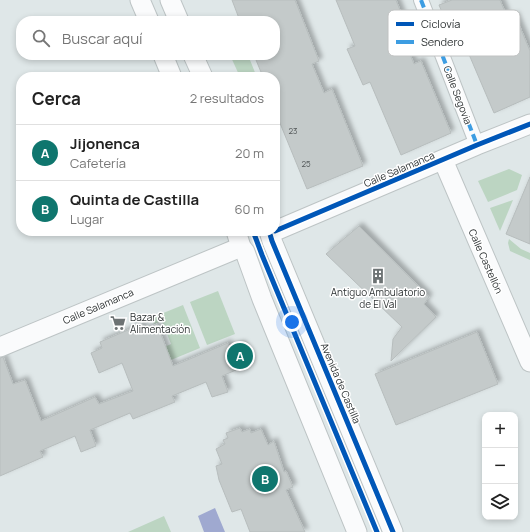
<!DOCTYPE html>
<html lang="es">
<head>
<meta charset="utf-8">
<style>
	body { margin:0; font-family:Manrope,sans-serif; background:#f6f6f6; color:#222 }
	.controls { position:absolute; right:12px; bottom:12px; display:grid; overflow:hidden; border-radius:8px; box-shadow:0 2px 6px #0003 }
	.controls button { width:36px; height:36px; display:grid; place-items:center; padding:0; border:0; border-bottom:1px solid #e0e0e0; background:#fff; color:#222; font:20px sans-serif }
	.you { position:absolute; left:292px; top:322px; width:14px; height:14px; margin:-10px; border:3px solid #fff; border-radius:50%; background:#1a73e8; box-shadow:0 0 0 6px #1a73e833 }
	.badge { display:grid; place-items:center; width:26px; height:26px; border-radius:50%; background:#0f766e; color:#fff; font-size:13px; font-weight:700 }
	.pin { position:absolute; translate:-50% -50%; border:2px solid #fff; box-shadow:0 1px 4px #0006 }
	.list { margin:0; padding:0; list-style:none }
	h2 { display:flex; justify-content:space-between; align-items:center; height:52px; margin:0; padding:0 16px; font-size:17px }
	h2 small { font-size:13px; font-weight:400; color:#767676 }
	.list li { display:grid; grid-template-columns:26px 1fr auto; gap:12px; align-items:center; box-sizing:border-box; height:56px; padding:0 16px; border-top:1px solid #e0e0e0 }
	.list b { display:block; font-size:15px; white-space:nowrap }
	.list p { margin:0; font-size:13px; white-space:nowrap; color:#767676 }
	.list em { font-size:13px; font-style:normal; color:#767676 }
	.icon { flex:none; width:22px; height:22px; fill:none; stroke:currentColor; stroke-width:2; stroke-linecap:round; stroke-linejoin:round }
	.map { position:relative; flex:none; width:530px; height:532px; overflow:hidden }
	.search { position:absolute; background:#fff; box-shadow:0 2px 6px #0003; left:16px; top:16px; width:264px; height:44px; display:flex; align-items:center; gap:10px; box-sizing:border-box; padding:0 14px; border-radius:16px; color:#767676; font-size:15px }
	.panel { position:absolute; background:#fff; box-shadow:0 2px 6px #0003; left:16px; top:72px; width:264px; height:164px; border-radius:16px }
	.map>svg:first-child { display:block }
	.green { fill:#bcd5c2 }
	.water { fill:#9fa9d0 }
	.building { fill:#c4caca; stroke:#b7bdbd; filter:url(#shadow) }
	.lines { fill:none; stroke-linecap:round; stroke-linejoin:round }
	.pedestrian-casing { stroke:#bdc4c5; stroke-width:16 }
	.minor-casing { stroke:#bdc4c5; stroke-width:21 }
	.pedestrian { stroke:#fafbfc; stroke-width:14 }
	.minor { stroke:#fafbfc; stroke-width:19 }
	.quiet { stroke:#3d9de2; stroke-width:4; stroke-dasharray:8 4; stroke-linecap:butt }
	.cycleway-casing { stroke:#fff; stroke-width:8 }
	.cycleway { stroke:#0057b8; stroke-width:5 }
	.labels { text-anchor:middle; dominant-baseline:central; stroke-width:3; stroke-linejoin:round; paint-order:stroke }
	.number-label { font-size:8px; fill:#54595a }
	.street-label { font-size:10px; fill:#2e3334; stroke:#fff }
	.poi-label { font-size:10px; fill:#2e3334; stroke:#fff }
	.key { fill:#fff; stroke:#c0c2c2; stroke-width:1 }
	.key-label { font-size:11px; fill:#2e3334 }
</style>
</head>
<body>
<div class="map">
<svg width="530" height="532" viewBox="0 0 530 532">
	<defs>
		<filter id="shadow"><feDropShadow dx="3.5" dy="-3.5" stdDeviation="2" flood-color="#0004"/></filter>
	</defs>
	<rect width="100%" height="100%" fill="#dfe7e8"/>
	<g class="green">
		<polygon points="230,55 248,55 256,75 252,77 240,77"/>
		<polygon points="509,169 522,175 517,190 488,202 478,181"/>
		<polygon points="513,200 500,231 490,208"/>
		<polygon points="509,239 521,249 530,253 530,260 510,251 508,243"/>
		<polygon points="218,291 235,334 207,345 190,302"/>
		<polygon points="183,305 200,348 154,367 149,354 171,344 162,321 154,324 151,318"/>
		<polygon points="164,516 171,532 128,532"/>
	</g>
	<polygon class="water" points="215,508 225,532 204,532 198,516"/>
	<g class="building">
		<polygon points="232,0 295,0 319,61 312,64 324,93 332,89 363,166 307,189 275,111 275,77 263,77 254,55 275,55 275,21 240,21"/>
		<polygon points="336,0 396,0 406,25 399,28 414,64 421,61 451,133 401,155 370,82 363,85 347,49 355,46"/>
		<polygon points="452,0 500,0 508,19 515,15 530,51 530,97 494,113 462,38 454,41 439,5"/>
		<polygon points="530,177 530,244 506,234"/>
		<polygon points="359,226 429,297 424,304 436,317 391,361 393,339 402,327 326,254"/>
		<polygon points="142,324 144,330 157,324 173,366 228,343 230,349 242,344 250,364 222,376 228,392 212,397 206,382 172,396 175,402 133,419 130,413 90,430 96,446 81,452 75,436 40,451 43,457 0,476 0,358 3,357 13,384 25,380 41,421 95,397 99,404 133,391 122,363 99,373 91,353 102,348 100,342"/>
		<polygon points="477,332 498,384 396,425 375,374"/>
		<polygon points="240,428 242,432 250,429 251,433 261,429 268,445 274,441 284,472 286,471 293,487 286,490 305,532 250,532 241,509 232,512 219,480 216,466 222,464 216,449 225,444 223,440 228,438 226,433"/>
	</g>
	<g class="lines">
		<defs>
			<polyline id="pedestrian" points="421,0 477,145"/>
			<g id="minor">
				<polyline points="140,0 149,21"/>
				<polyline points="170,0 179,21"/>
				<polyline points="163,55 172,77"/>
				<polyline points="193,55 203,77"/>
				<polyline points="443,160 530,362"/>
				<polyline points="236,231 241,247 245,252 262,299 357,532"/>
				<polyline points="269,231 272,241 393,532"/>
				<polyline points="275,231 477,145 530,124"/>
				<polyline points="0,347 241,247"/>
			</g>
		</defs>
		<use href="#pedestrian" class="pedestrian-casing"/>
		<use href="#minor" class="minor-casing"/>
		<use href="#pedestrian" class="pedestrian"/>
		<use href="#minor" class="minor"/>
		<polyline class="quiet" points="421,0 477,145"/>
		<defs>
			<g id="cycleway">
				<polyline points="253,231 262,255 377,532"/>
				<polyline points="269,231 272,241 393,532"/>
				<polyline points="275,231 477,145 530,124"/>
			</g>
		</defs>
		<use href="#cycleway" class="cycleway-casing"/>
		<use href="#cycleway" class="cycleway"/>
	</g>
	<defs>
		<symbol id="building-bare" viewBox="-9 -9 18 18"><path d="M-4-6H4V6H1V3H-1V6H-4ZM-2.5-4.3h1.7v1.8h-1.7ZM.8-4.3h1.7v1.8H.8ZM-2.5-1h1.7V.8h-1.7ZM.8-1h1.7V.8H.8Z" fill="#6c7273" stroke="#fff" stroke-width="2.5" paint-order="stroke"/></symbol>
		<symbol id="supermarket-bare" viewBox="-9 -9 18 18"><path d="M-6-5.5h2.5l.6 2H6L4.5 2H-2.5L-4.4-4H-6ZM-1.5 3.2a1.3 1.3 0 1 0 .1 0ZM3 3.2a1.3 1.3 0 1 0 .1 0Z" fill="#6c7273" stroke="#fff" stroke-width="2.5" paint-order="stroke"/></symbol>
	</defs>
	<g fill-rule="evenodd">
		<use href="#building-bare" x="367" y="265" width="22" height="22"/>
		<use href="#supermarket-bare" x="107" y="312" width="22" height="22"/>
	</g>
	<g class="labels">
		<g class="number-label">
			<text x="293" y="130">23</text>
			<text x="306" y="163">25</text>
		</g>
		<g class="street-label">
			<text transform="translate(458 95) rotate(69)">Calle Segovia</text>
			<text transform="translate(399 169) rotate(-23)">Calle Salamanca</text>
			<text transform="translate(486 261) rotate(66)">Calle Castellón</text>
			<text transform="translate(98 306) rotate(-23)">Calle Salamanca</text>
			<text transform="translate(341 383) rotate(67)">Avenida de Castilla</text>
		</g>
		<g class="poi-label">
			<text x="378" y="292">Antiguo Ambulatorio<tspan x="378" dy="12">de El Val</tspan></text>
			<text x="130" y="317" text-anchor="start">Bazar &amp;<tspan x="130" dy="12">Alimentación</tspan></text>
		</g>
	</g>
	<rect x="388" y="10" width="132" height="46" rx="6" class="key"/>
	<rect x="396" y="22" width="18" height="4" fill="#0057b8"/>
	<rect x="396" y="40" width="18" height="4" fill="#3d9de2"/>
	<g class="key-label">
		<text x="421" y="28">Ciclovía</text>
		<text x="421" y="46">Sendero</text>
	</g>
</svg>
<div class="controls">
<button>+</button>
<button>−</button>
<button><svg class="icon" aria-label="layers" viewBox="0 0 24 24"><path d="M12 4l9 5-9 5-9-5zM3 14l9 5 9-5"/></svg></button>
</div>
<div class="you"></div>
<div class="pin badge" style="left:240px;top:356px">A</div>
<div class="pin badge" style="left:265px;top:479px">B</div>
<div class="search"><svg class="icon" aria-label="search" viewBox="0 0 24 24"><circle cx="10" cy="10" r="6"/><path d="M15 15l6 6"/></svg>Buscar aquí</div>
<section class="panel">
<h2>Cerca<small>2 resultados</small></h2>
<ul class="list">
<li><span class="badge">A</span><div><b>Jijonenca</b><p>Cafetería</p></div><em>20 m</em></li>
<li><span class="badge">B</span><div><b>Quinta de Castilla</b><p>Lugar</p></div><em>60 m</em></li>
</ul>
</section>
</div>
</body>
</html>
